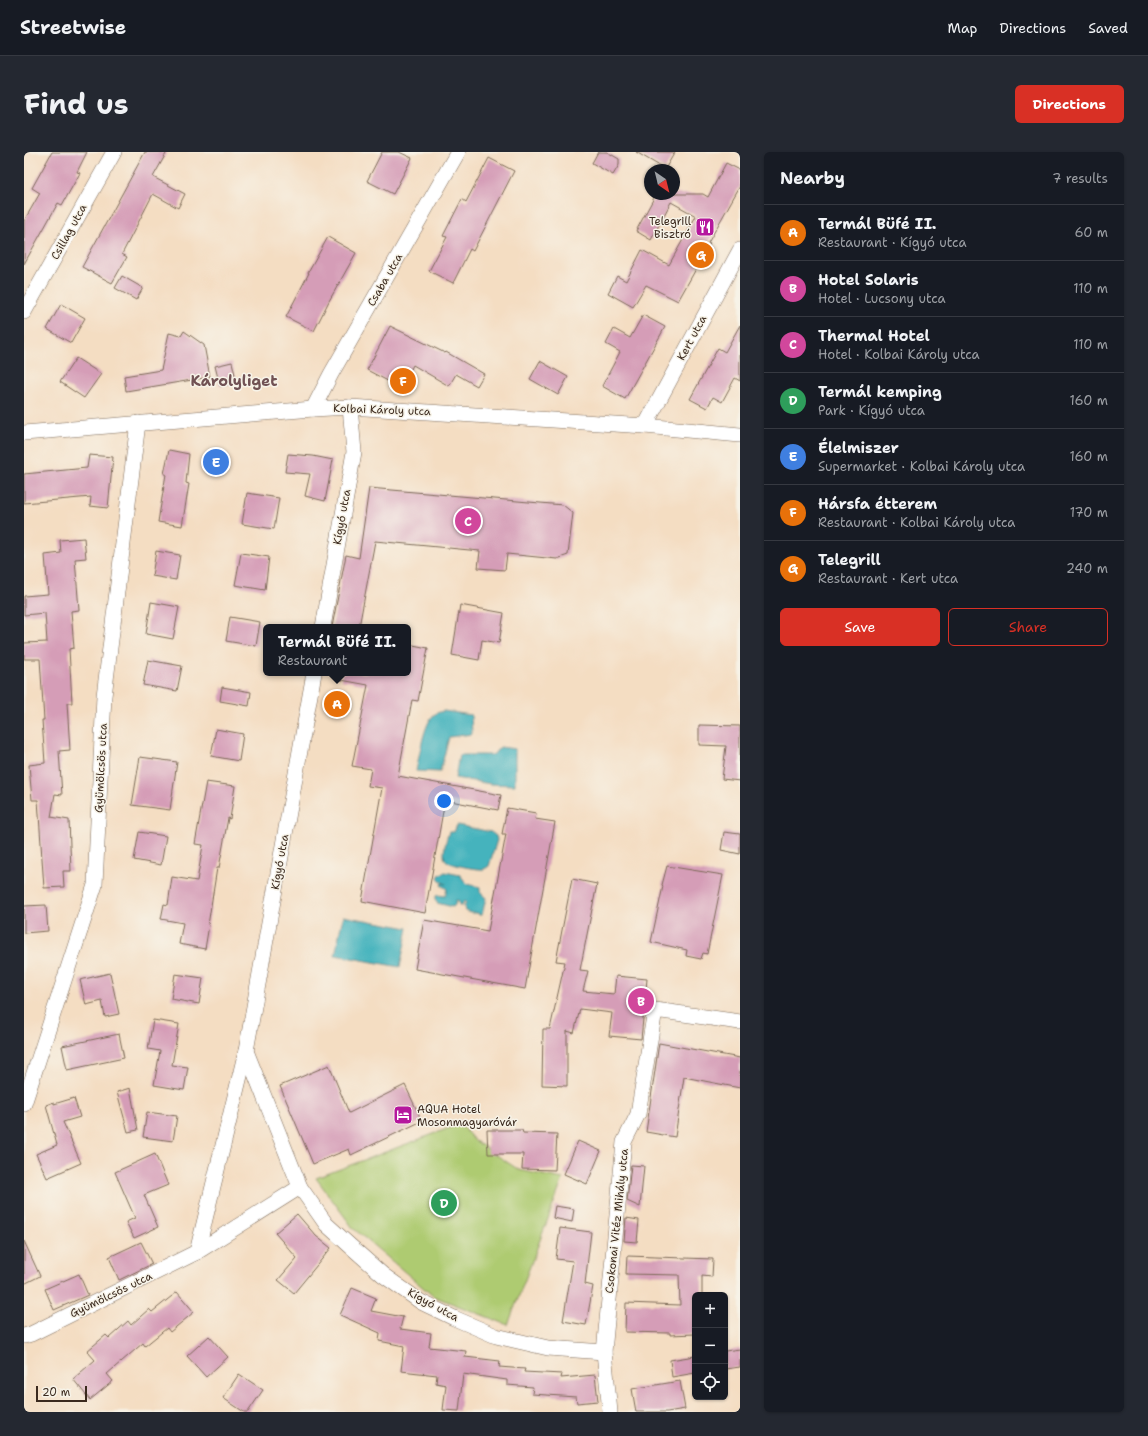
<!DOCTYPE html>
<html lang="en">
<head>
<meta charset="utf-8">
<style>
	body { margin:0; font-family:"Shantell Sans",sans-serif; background:#242831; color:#f1f3f6 }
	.controls { position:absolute; right:12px; bottom:12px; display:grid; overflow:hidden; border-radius:6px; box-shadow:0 1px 3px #0004 }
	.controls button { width:36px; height:36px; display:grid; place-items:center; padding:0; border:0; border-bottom:1px solid #363941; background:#171b24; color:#f1f3f6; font:20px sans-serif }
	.compass { position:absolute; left:620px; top:12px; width:36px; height:36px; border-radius:50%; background:#171b24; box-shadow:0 1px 3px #0004; rotate:145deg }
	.scale { position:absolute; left:12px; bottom:10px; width:51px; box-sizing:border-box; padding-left:4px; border:2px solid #3b2a1e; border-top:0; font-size:11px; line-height:14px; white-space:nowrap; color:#3b2a1e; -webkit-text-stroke:3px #f7f3e8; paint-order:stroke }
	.you { position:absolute; left:420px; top:649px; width:14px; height:14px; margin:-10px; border:3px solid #fff; border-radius:50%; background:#1a73e8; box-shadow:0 0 0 6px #1a73e833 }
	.badge { display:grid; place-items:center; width:26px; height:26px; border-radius:50%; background:#d93025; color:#fff; font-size:13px; font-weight:700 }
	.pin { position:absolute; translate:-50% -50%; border:2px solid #fff; box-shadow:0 1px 4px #0006 }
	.popup { position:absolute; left:239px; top:472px; width:148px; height:52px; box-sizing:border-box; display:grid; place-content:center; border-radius:6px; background:#171b24; filter:drop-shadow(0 1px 3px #0005); font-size:13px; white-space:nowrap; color:#9ea1a6 }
	.popup b { font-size:15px; color:#f1f3f6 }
	.popup::after { content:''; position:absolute; left:50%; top:100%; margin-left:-8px; border:8px solid transparent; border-top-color:#171b24 }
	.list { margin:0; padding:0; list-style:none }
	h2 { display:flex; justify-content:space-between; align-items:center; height:52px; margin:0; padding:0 16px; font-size:17px }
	h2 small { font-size:13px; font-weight:400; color:#9ea1a6 }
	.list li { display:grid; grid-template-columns:26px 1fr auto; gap:12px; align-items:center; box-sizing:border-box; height:56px; padding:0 16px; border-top:1px solid #363941 }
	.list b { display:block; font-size:15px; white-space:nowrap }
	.list p { margin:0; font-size:13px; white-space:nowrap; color:#9ea1a6 }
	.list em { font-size:13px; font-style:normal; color:#9ea1a6 }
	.actions { display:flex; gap:8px; padding:12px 16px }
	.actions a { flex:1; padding:9px 0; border:1px solid #d93025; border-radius:6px; text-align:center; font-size:14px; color:#d93025 }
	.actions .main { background:#d93025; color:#fff }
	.icon { flex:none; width:22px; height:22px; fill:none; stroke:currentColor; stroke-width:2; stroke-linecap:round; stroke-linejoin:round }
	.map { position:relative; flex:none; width:716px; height:1260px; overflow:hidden; border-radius:6px }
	header { display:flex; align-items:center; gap:24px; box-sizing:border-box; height:56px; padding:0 20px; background:#171b24; border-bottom:1px solid #363941 }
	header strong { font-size:19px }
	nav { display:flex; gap:22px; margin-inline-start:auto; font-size:14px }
	.intro { display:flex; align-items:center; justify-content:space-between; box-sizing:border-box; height:96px; padding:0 24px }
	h1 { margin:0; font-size:28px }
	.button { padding:10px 18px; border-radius:6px; background:#d93025; color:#fff; font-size:14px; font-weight:700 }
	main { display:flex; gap:24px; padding:0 24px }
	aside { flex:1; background:#171b24; border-radius:6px; box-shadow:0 1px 3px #0004 }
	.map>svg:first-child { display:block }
	.green { fill:#aecb71; stroke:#747a48 }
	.water { fill:#44b3bd; stroke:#406e6e }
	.building { fill:#d59db7 }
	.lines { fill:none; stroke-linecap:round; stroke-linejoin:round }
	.minor-casing { stroke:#7c6957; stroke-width:16 }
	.minor { stroke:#fff; stroke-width:15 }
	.labels { text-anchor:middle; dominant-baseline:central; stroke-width:3; stroke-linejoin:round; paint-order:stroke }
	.poi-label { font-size:11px; fill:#3b2a1e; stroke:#f7f3e8; text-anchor:end }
	.street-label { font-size:11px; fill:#3b2a1e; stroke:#f7f3e8 }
	.district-label { font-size:15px; font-weight:bold; fill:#715254; stroke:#f7f3e8 }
</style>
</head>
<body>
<header>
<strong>Streetwise</strong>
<nav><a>Map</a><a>Directions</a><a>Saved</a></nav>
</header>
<div class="intro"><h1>Find us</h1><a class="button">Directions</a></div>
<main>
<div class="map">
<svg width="716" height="1260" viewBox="0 0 716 1260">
	<rect width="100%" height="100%" fill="#f7f3e8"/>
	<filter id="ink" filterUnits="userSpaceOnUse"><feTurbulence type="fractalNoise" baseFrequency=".025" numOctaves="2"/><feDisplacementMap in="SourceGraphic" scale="8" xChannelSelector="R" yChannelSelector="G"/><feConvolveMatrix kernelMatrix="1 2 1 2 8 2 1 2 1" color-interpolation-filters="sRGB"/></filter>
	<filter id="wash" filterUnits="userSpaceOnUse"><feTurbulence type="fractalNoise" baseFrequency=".012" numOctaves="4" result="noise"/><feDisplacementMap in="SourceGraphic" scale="16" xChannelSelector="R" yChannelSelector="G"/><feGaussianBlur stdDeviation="0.9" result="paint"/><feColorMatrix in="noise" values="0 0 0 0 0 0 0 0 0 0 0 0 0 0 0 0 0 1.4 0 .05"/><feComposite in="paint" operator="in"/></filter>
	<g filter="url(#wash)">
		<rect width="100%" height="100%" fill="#f4ddc2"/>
		<polygon class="green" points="436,972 450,988 495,1018 539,1027 484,1173 409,1144 329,1076 292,1026"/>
		<g class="water">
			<path d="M420,559L447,563L448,582L425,585L416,620L392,619C395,606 400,569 411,562C414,560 417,560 420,559Z"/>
			<polygon points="476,595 491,597 491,633 467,632 431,626 435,603 469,603"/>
			<path d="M433,673L467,680L472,684L473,688L465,714C462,716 460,718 456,717C450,717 424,713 421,707C418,703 423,684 425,680H430Z"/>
			<polygon points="421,720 436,723 443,732 456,735 456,740 462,746 458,763 455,763 454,761 448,761 441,759 440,754 442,751 440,749 438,753 435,753 435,749 432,748 431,753 429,755 413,751 411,747 413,743 421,744 423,737 417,733 418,731 422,732 416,729 414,726 416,722"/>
			<polygon points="319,764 384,776 376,815 311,803"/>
		</g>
		<g id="blocks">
			<g class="building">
				<polygon points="28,0 63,0 53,20 56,21 38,53 34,51 0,112 0,69 16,41 8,36"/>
				<polygon points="121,0 143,0 129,25 161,42 154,56 129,42 98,102 103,105 88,131 58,115"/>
				<polygon points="358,0 375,0 388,6 369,42 343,29"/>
				<polygon points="574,0 583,0 595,7 595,13 589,23 568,11"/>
				<polygon points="612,0 651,0 641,17"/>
				<polygon points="465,6 490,19 449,99 446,97 429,131 405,119 423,85 419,84 438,47 442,50"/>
				<polygon points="702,11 716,18 716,34 684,91 686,92 654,149 622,133 609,155 584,141 593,124 602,129 618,98 645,113 672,64 647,50 627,88 612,79 632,42 679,42 684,45"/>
				<polygon points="304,85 332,101 305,149 290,179 262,165 285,121 284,121"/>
				<polygon points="98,124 119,136 112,148 91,136"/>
				<polygon points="37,152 61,166 47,191 23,177"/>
				<polygon points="619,163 641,175 601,247 578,234 596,200 582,192 590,177 606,186"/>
				<polygon points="716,173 716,229 711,226 698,250 689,245 683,256 666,247 694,196 701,200"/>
				<polygon points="366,174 421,201 422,200 460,222 453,234 432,222 425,234 389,213 377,236 343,218"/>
				<polygon points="160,179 180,193 186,225 102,239 100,224 137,218 145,181 157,184"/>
				<polygon points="52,206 77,222 60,246 36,230"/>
				<polygon points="516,209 544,225 534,243 506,227"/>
				<polygon points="208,210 213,231 196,234 191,214"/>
				<polygon points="145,298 165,302 162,331 165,332 158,374 134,370 142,322 140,322"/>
				<polygon points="264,302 289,304 309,308 301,349 281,344 286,322 261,320"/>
				<polygon points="65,303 89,305 84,356 66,354 67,345 0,351 0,322 63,316"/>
				<polygon points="345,336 539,353 549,361 544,403 533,407 483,402 481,418 454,416 456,399 351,389 335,475 308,475 322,403 335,406"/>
				<polygon points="223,341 255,346 250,377 218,372"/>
				<polygon points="60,386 62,406 51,407 55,458 47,459 50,496 45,497 48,551 43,551 46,598 35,599 38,643 31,642 27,665 45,668 47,719 39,719 40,735 20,736 14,648 8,648 5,613 21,611 18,568 20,568 16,507 0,507 0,491 23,490 21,461 0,463 0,444 24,442 21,403 37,401 36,388"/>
				<polygon points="132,399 156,403 152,428 128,424"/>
				<polygon points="217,401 245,405 241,438 211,433"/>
				<polygon points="127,450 155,455 149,487 122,482"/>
				<polygon points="436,453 480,461 475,491 458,488 455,508 428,503"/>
				<polygon points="206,465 236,470 232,494 202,489"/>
				<polygon points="384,492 404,496 394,549 388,548 374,624 477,643 474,658 421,648 401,761 338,749 358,636 344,634 347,617 328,614 344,533 317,528 318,521 384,521"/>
				<polygon points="124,508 158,514 153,539 119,533"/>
				<polygon points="198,535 227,540 225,554 196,549"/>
				<polygon points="675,573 716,574 716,629 698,627 702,594 675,593"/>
				<polygon points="192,577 219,582 215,609 187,604"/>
				<polygon points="116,605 153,610 146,658 108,653"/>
				<polygon points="182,630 211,634 206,667 204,666 195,716 193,716 184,773 185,773 181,797 155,792 159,771 137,767 140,752 144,753 148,725 173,729 179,693 171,692"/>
				<polygon points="483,656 512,661 511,667 531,670 501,837 391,817 400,768 464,779 482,682 478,682"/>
				<polygon points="115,680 142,684 137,713 110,708"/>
				<polygon points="700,680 716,682 716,702 697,698"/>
				<polygon points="643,714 699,723 683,802 679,801 677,807 662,804 663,798 627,790 639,734 638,733"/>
				<polygon points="548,727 573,732 556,818 564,819 559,839 590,842 592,824 623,827 617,887 585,884 588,861 556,857 550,881 543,879 543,934 518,933 519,877 526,877 541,810 532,809"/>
				<polygon points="22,753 24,779 0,781 0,754"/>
				<polygon points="86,821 95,862 81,865 78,849 62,853 56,828"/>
				<polygon points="151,822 179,826 175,852 147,847"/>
				<polygon points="129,868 155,872 148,913 164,915 160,938 130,933 136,899 124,897"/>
				<polygon points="95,882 100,906 43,918 38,894"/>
				<polygon points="635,891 716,906 716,936 660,925 651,985 622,980"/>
				<polygon points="305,913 325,961 381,933 398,969 327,1003 325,997 289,1012 256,934"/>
				<polygon points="106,936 114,978 104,980 93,940"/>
				<polygon points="50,946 56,965 39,970 57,1011 23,1026 12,1002 33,993 22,953 30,950 30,952"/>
				<polygon points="123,960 153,964 149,989 119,985"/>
				<polygon points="463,978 498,978 499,981 533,982 531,1018 498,1017 499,1002 464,1002"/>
				<polygon points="554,989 577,999 563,1032 540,1022"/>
				<polygon points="131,1002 144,1033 120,1043 134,1075 110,1086 102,1070 111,1066 91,1020"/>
				<polygon points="607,1013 620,1014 616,1055 603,1049"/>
				<polygon points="531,1054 550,1057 548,1070 529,1066"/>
				<polygon points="273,1062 292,1084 307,1096 270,1141 254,1128 273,1106 251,1081"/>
				<polygon points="602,1066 615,1068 613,1090 600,1089"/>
				<polygon points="536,1076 567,1080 561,1132 569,1134 562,1173 539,1169 549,1109 532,1107"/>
				<polygon points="0,1089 16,1124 0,1132"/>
				<polygon points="117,1090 128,1112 95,1128 85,1105"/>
				<polygon points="603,1104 689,1107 688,1125 678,1124 678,1143 671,1143 671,1182 646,1183 646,1181 601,1180 602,1151 656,1153 655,1123 602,1122"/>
				<polygon points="55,1122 64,1143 30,1158 21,1137"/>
				<polygon points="328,1136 352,1146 347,1159 379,1165 376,1177 407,1181 405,1195 442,1199 441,1205 476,1209 475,1215 501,1217 500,1220 538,1222 537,1226 571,1223 574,1249 553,1251 552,1245 508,1242 509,1235 483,1233 483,1228 439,1222 435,1259 419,1258 422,1233 412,1231 413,1223 377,1219 380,1194 355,1189 356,1181 316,1163"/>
				<polygon points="153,1140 170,1160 146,1180 143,1176 121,1194 119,1191 83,1222 89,1229 66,1248 49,1227 71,1208 63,1199 82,1183 85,1186 104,1169 107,1173 125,1157 128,1160"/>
				<polygon points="185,1184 204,1205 182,1225 163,1204"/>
				<polygon points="716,1197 716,1215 701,1217 701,1199"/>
				<polygon points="671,1204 671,1221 648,1225 646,1208"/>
				<polygon points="215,1222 239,1238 224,1260 220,1260 199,1246"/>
				<polygon points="656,1229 661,1257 643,1260 612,1260 608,1237"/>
			</g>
		</g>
	</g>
	<g filter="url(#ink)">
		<use href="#blocks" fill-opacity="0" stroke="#7c6957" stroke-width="1"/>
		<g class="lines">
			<defs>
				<g id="minor">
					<polyline points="0,160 90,0"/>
					<polyline points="289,257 307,222 434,0"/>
					<polyline points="621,274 716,98"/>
					<polyline points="0,281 289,257 326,255 621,274 716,283"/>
					<polyline points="299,475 330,300 326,255"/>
					<polyline points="222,899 276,1035 302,1072 324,1092 359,1123 397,1150 430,1166 472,1184 524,1196 580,1200"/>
					<polyline points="0,952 71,733 80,544 114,271"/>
					<polyline points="173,1100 222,899 290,521"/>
					<polyline points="0,1184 7,1182 173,1100 276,1035"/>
					<polyline points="586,1260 580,1200 600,990 614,962 631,858 716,870"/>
				</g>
			</defs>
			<use href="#minor" class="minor-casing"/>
			<use href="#minor" class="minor"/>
		</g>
	</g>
	<defs>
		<symbol id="restaurant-square" viewBox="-11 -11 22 22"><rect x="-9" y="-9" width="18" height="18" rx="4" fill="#b5179e" stroke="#f7f3e8"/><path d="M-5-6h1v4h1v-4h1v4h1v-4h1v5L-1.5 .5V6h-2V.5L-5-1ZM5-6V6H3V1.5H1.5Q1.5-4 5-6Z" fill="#fff"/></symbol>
		<symbol id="hotel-square" viewBox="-11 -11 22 22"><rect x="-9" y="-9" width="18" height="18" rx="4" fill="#b5179e" stroke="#f7f3e8"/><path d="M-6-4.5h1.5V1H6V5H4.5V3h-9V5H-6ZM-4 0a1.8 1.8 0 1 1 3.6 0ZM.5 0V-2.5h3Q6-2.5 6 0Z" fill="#fff"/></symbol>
	</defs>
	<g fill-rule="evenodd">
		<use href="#restaurant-square" x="670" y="64" width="22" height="22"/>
		<use href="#hotel-square" x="368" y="952" width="22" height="22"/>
	</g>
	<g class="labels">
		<g class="poi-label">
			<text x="667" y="69">Telegrill<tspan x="667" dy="13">Bisztró</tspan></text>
			<text x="393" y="957" text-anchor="start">AQUA Hotel<tspan x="393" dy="13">Mosonmagyaróvár</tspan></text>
		</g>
		<g class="street-label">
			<text transform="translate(45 80) rotate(-61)">Csillag utca</text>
			<text transform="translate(361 128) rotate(-60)">Csaba utca</text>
			<text transform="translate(668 186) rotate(-62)">Kert utca</text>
			<text transform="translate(358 258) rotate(2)">Kolbai Károly utca</text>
			<text transform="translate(318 365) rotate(-80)">Kígyó utca</text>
			<text transform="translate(77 616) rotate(-87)">Gyümölcsös utca</text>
			<text transform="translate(256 710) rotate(-80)">Kígyó utca</text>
			<text transform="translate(593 1069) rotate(-84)">Csokonai Vitéz Mihály utca</text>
			<text transform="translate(87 1143) rotate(-26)">Gyümölcsös utca</text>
			<text transform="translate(409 1153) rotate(29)">Kígyó utca</text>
		</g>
		<g class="district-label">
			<text x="210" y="229">Károlyliget</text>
		</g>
	</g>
</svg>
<div class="controls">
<button>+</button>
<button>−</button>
<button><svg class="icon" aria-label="locate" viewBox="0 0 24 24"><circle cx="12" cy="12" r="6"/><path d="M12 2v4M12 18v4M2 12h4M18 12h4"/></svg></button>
</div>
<svg class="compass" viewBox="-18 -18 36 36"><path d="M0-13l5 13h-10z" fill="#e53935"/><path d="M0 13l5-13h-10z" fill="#9ea1a6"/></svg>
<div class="scale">20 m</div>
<div class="you"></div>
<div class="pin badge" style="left:313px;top:552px;background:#e8710a">A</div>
<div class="popup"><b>Termál Büfé II.</b>Restaurant</div>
<div class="pin badge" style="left:617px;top:849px;background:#d1479c">B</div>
<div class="pin badge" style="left:444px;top:369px;background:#d1479c">C</div>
<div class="pin badge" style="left:420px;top:1051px;background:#2e9e5b">D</div>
<div class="pin badge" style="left:192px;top:310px;background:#3f7fe0">E</div>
<div class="pin badge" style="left:379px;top:229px;background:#e8710a">F</div>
<div class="pin badge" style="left:677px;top:103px;background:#e8710a">G</div>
</div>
<aside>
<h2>Nearby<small>7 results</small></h2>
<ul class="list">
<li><span class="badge" style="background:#e8710a">A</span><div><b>Termál Büfé II.</b><p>Restaurant · Kígyó utca</p></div><em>60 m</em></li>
<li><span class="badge" style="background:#d1479c">B</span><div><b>Hotel Solaris</b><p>Hotel · Lucsony utca</p></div><em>110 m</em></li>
<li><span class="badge" style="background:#d1479c">C</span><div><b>Thermal Hotel</b><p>Hotel · Kolbai Károly utca</p></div><em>110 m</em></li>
<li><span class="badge" style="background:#2e9e5b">D</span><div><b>Termál kemping</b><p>Park · Kígyó utca</p></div><em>160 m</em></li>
<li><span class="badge" style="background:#3f7fe0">E</span><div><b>Élelmiszer</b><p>Supermarket · Kolbai Károly utca</p></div><em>160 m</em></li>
<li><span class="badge" style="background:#e8710a">F</span><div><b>Hársfa étterem</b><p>Restaurant · Kolbai Károly utca</p></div><em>170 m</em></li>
<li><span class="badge" style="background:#e8710a">G</span><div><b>Telegrill</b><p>Restaurant · Kert utca</p></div><em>240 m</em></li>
</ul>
<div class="actions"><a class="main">Save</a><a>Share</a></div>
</aside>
</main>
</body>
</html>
